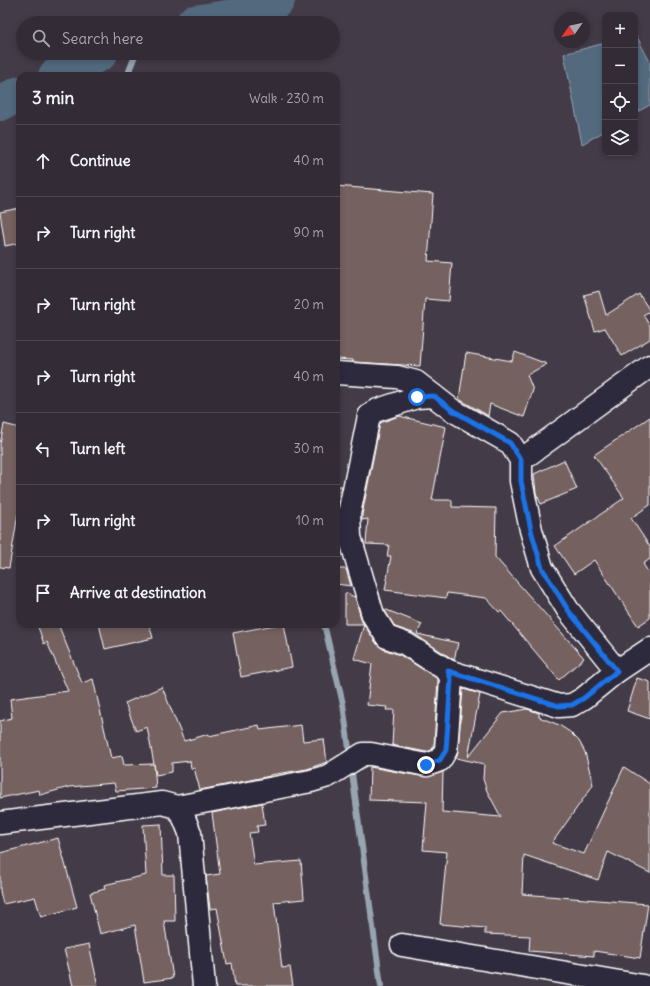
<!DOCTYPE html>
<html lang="en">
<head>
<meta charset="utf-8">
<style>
	body { margin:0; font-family:Delius,sans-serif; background:#3e3842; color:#f1f3f6 }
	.controls { position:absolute; right:12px; top:12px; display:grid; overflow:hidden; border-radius:8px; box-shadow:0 2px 6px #0003 }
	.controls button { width:36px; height:36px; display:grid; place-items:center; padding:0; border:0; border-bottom:1px solid #4e4851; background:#332c36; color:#f1f3f6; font:20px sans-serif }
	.compass { position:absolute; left:554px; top:12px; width:36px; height:36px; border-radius:50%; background:#332c36; box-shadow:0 2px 6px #0003; rotate:236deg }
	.stop { position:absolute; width:12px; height:12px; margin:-9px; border:3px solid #1a73e8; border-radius:50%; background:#fff }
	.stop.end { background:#1a73e8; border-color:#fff; box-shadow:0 1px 4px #0008 }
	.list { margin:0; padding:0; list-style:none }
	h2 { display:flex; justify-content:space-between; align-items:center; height:52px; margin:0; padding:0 16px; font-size:17px }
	h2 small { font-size:13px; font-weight:400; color:#a9a7ad }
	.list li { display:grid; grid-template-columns:26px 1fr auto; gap:12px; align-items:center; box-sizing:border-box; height:72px; padding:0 16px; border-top:1px solid #4e4851 }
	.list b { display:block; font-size:15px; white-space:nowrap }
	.list em { font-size:13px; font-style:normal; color:#a9a7ad }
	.icon { flex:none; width:22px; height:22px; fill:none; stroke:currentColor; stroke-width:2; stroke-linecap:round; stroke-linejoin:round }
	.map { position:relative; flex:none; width:650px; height:986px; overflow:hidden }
	.search { position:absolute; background:#332c36; box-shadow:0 2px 6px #0003; left:16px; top:16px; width:324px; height:44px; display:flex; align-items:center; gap:10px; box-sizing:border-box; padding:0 14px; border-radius:22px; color:#a9a7ad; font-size:15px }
	.panel { position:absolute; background:#332c36; box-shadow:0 2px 6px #0003; left:16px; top:72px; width:324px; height:556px; border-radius:12px }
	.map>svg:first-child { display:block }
	.water { fill:#52697d; stroke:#97a5b1 }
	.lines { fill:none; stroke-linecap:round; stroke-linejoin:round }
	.stream { stroke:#97a5b1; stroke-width:6 }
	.river { stroke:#52697d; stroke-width:36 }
	.building { fill:#746260; stroke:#fff }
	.minor-casing { stroke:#fff; stroke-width:25 }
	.minor { stroke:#2f2a3d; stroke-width:22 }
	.route { stroke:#1a73e8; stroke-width:5 }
</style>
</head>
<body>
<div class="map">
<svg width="650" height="986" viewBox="0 0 650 986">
	<rect width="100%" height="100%" fill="#443b48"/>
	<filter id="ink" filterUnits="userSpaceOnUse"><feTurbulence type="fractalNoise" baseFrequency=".025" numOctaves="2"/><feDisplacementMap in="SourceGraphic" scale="8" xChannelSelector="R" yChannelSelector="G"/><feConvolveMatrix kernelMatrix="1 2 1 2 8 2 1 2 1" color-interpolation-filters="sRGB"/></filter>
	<g filter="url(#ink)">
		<g class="water">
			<polygon points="636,35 650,62 650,105 635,113"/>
			<polygon points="605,43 605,131 582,144 564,54"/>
		</g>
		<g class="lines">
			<g class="stream">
				<polyline points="127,76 136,53"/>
				<polyline points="324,624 343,704 350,756"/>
				<polyline points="351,766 381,986"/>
			</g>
			<g class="river">
				<polyline points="194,23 259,13 277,0"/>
				<polyline points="56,76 100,53"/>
				<polyline points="0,103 20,94"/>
			</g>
		</g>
		<g class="building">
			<polygon points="336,186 433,194 428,261 452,263 449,301 425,299 420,366 353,362 353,360 336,359"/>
			<polygon points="20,208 20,243 5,246 0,212"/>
			<polygon points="599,291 606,315 639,294 650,311 643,315 650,326 650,339 622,356 605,328 595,331 584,295"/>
			<polygon points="515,352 547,364 527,375 533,390 524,417 490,404 488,416 487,415 459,399 466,353 512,361"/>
			<polygon points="399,416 446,427 432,500 452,500 452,507 496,508 495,557 584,658 559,680 501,611 499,612 486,598 447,593 446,598 385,590 391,556 387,556 389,545 366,544 368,519 362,520 362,515 380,423"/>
			<polygon points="650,417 650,505 631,518 650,547 650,559 643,564 650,575 650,618 638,626 594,560 574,574 555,546 624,498 594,455"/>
			<polygon points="4,424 20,428 20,515 18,514 9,568 0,567 0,444"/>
			<polygon points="564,460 577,489 541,504 536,493 534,474"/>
			<polygon points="336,486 342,486 336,520"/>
			<polygon points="336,569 346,569 351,586 336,584"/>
			<polygon points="345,593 355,597 362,622 377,644 383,649 400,655 438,679 434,746 432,750 426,752 392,745 394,710 386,710 387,707 367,705 372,664 354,659 364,624 345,624"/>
			<polygon points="384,609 422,624 417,634 458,643 454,660 413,633 395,627"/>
			<polygon points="37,624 58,624 82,683 93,679 111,758 122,756 124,765 154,764 147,727 136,731 125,703 162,687 184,741 209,734 209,736 259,725 260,730 301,725 303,741 324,739 327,762 307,769 270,775 270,776 200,790 194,768 191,769 190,761 172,763 172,772 156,775 154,764 156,788 116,791 114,783 69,787 40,795 39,790 0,798 0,721 12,718 10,699 68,691 47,642 44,644"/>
			<polygon points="99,624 149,624 153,638 105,649"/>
			<polygon points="280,624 284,624 292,667 241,677 233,633"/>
			<polygon points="637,678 650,682 650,719 627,711"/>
			<polygon points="463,689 480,694 468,757 503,713 527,709 539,713 539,717 559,725 570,732 579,741 585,752 593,785 552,843 584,854 624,767 650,784 650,873 608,852 598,880 524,855 522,894 648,904 640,958 594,951 594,956 529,951 530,936 485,934 485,928 440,924 447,852 423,850 427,802 369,800 370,767 425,777 443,772 442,812 501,817 487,791 483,779 484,764 456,758 458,751"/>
			<polygon points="262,803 265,825 257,826 258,832 249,833 254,865 301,861 304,899 274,902 282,968 290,967 293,986 235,986 232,963 227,964 217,908 210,909 206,876 220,874 212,813"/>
			<polygon points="161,824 163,875 174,875 175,921 164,921 173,978 144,982 135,925 100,934 90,893 105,889 104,885 146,875 143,825"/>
			<polygon points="58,838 77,907 41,917 35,897 3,904 0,891 0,853"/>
			<polygon points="89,944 98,986 73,986 64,949"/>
		</g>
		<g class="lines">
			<defs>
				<g id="minor">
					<polyline points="336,373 397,377 416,382 452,410 510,443 521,460 521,481 531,530 542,568 568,610 617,671"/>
					<polyline points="434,396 417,397 375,411 369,416 349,514 350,537 373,615 387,637 406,644 448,671 559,706 572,705 584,698 617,671 650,649"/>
					<polyline points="521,460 650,366"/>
					<polyline points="177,807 311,781 328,776 363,754 371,754 427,765 440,760 446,750 451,679 448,671"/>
					<polyline points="0,823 162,803 177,807 184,818 190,833 204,986"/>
					<polyline points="402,945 643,986"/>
				</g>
			</defs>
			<use href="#minor" class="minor-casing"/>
			<use href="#minor" class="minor"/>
		</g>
	</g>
	<g class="lines" filter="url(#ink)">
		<polyline class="route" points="417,397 434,396 452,410 510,443 521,460 521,481 531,530 542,568 568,610 617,671 584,698 572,705 559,706 448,671 451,679 446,750 440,760 426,765"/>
	</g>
</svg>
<div class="controls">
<button>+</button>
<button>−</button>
<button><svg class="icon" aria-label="locate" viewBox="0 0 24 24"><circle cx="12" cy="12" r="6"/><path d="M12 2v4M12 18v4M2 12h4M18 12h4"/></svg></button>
<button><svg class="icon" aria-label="layers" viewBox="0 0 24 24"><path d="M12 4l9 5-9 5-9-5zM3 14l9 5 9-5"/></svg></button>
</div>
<svg class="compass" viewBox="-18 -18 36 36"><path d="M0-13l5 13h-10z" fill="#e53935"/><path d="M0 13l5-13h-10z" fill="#a9a7ad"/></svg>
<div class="stop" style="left:417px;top:397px"></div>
<div class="stop end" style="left:426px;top:765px"></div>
<div class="search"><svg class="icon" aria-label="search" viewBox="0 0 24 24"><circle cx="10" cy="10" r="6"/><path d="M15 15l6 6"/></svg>Search here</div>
<section class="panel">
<h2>3 min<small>Walk · 230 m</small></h2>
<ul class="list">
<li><svg class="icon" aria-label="ahead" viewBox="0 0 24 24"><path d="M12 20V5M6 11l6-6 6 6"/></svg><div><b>Continue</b></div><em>40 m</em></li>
<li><svg class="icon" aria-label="right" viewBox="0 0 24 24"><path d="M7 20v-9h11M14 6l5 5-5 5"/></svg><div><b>Turn right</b></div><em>90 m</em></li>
<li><svg class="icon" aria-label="right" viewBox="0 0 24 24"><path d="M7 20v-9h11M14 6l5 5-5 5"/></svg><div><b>Turn right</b></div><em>20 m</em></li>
<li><svg class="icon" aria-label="right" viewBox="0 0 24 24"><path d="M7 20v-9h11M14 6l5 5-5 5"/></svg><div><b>Turn right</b></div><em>40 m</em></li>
<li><svg class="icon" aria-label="left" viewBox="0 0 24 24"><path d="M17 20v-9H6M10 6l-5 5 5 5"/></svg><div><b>Turn left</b></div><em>30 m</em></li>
<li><svg class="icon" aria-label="right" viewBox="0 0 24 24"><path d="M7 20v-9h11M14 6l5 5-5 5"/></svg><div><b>Turn right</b></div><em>10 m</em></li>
<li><svg class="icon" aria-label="arrive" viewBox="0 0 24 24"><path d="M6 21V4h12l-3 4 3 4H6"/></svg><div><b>Arrive at destination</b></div></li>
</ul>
</section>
</div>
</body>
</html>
